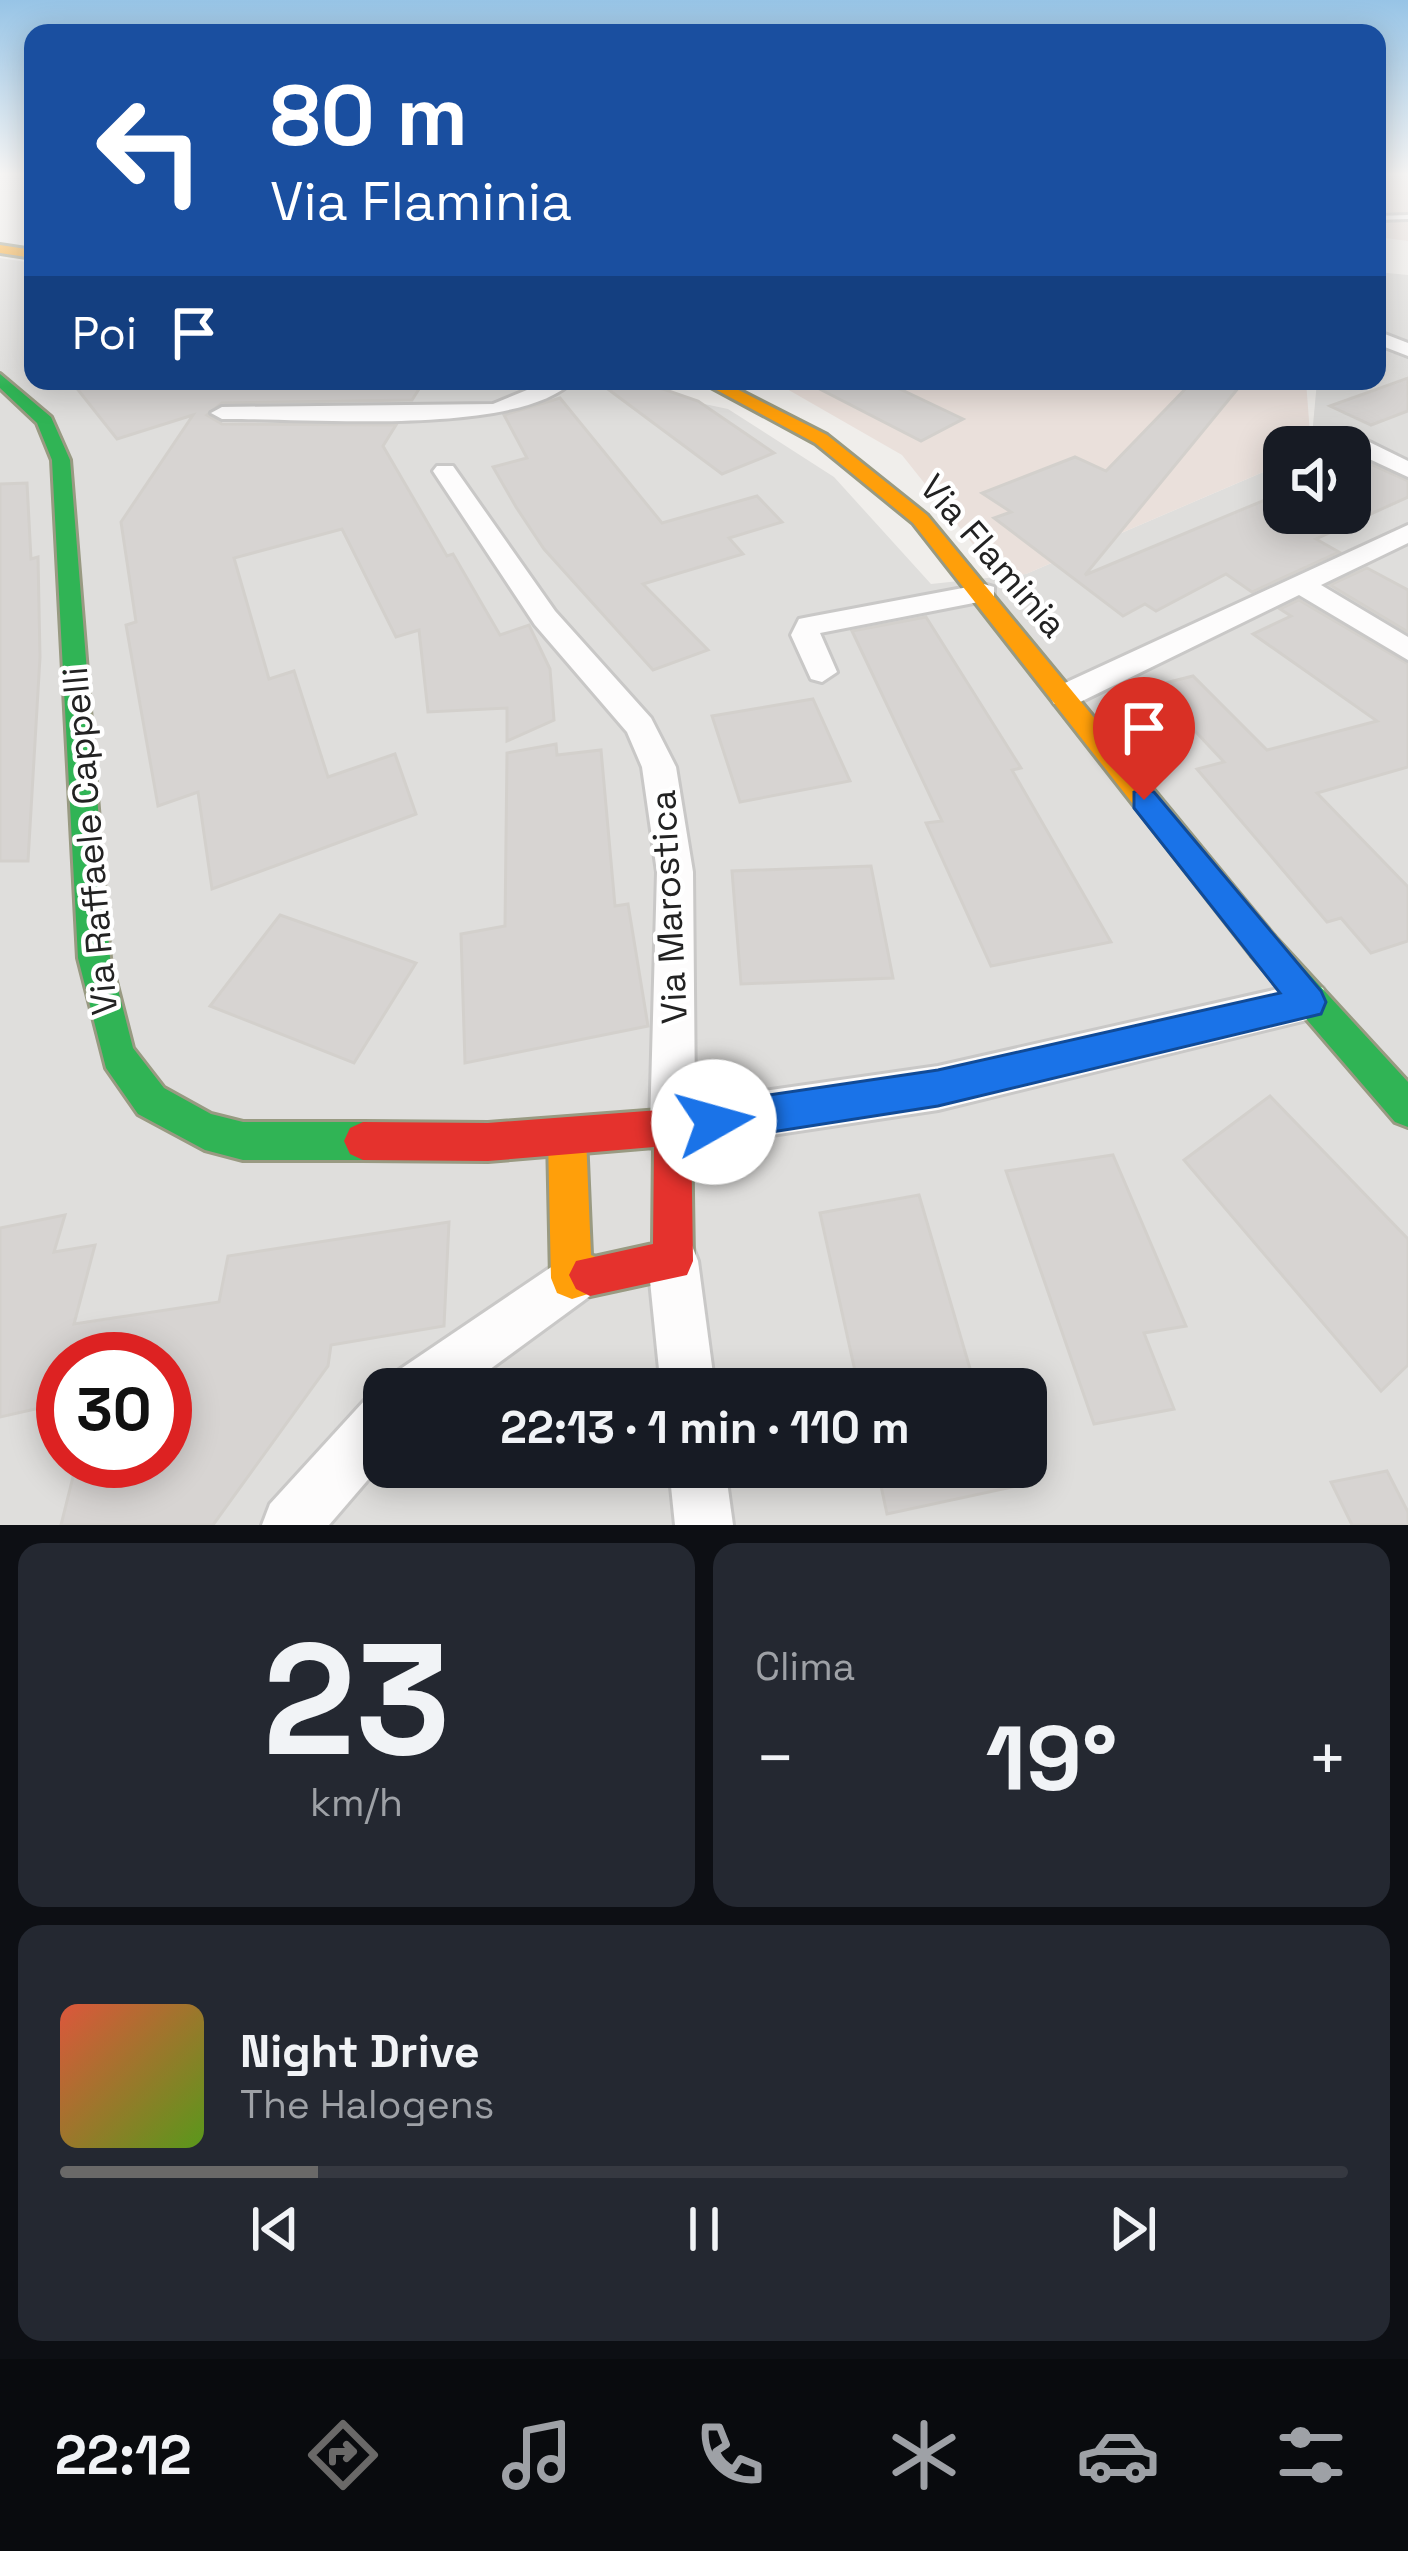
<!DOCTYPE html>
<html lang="it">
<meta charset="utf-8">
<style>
:root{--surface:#171b24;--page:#242831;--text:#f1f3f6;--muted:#9ea1a6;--line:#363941;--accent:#6a6968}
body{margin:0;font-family:"Space Grotesk",sans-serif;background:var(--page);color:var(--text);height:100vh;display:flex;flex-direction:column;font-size:45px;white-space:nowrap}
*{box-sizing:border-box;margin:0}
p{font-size:39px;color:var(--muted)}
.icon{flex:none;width:66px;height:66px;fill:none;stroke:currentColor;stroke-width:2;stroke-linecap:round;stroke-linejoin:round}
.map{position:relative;height:1525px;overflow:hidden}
.panel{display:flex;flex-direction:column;gap:18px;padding:18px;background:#0d0f14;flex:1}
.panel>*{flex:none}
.banner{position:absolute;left:24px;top:24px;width:1362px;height:366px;border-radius:24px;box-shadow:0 6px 30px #0003;background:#1a4fa0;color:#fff;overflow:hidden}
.controls{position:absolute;left:1263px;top:426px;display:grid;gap:24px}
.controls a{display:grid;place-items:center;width:108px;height:108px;border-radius:24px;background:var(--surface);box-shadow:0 6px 30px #0003;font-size:60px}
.speed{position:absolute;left:36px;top:1332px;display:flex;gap:24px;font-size:60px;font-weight:700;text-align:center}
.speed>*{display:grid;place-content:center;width:156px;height:156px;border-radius:50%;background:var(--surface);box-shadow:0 6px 30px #0003;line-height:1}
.speed .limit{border:18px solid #d22;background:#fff;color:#111}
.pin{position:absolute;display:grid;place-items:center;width:102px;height:102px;color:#fff;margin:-123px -51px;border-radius:50% 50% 50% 0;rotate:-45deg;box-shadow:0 0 12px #0007}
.pin .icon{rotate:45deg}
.me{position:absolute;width:132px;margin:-66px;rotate:83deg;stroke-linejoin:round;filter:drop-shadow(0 0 9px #0008)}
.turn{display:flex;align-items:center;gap:42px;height:252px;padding:0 48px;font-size:54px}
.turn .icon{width:156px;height:156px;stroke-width:2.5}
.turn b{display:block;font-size:84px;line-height:102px}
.then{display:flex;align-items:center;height:114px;padding:0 48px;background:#0003;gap:24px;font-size:45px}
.big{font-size:90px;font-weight:600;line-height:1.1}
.panel .widget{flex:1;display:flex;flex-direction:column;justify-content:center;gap:18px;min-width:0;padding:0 42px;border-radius:24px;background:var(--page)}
.panel .dial{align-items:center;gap:0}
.dial b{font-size:156px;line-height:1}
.song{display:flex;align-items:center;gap:36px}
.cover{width:144px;height:144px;border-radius:18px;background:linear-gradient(135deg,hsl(10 70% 55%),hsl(90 70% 35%))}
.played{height:12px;border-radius:6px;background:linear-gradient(90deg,var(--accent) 20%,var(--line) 20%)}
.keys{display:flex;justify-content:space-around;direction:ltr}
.heat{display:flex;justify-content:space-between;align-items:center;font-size:66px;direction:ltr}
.panel .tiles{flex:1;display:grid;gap:18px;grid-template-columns:1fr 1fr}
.widget:last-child{grid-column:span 2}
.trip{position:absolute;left:363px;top:1368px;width:684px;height:120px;border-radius:24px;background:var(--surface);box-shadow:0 6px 30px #0003;font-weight:600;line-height:120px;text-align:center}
.tabs{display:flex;height:192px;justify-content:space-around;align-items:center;background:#090b0e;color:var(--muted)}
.tabs .icon{width:84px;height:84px}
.tabs .current{color:var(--accent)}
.tabs b{font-size:54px;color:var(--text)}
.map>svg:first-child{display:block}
.residential{fill:#dfdedc;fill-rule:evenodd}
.military{fill:#eae0db}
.building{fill:#d7d4d2;stroke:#d3d0cc;stroke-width:3}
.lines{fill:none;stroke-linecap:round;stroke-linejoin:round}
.lane-casing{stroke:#c9c8c7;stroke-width:6}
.street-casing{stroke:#c9c8c7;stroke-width:6}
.fast-casing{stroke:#999a82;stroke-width:6}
.slow-casing{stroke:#999a82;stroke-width:6}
.jam-casing{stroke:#999a82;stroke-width:6}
.lane{fill:#fdfcfc;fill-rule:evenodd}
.street{fill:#fdfcfc;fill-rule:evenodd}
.fast{fill:#30b455;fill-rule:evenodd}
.slow{fill:#ff9f0a;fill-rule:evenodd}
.jam{fill:#e5322d;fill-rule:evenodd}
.route{fill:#1a73e8;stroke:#114b97;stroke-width:3}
.labels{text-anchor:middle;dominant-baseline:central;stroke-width:9;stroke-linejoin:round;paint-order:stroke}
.street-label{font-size:36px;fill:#222;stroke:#fff}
</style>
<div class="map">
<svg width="1408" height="1525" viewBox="0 0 1408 1525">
<rect width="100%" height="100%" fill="#f0eeeb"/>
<path class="residential" d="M0 258 33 263V381H596L728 409 834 477 931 584 1026 574 1284 463V513H1350V447H1311L1317 381H1377V272L1408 275V1525H0ZM63 1359H165V1461H63ZM384 1389H1026V1467H384Z"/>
<g class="military">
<path d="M1377 174H1408V241L1377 237Z"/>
<path d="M773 381H1306L1311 447H1284V463L1026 574 999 577 902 455Z"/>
</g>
<g class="building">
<path d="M1408 378V411L1371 425 1330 406Z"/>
<path d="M71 381H424L412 400 222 403 207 415 222 424 396 425 383 446 447 556 453 554 500 635 529 625 550 669 554 720 507 741V708L428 712 419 630 396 637 342 529 234 558 269 679 294 671 328 777 395 754 416 814 212 889 198 792 158 806 126 625 136 622 121 522 193 415 117 439Z"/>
<path d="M597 381H640L698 401 774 453 722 474Z"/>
<path d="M804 381H883L963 419 921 441Z"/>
<path d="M1193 381H1244L1085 575 1284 492V513H1350V470L1368 463 1408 481V497L1316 539 1339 552 1252 592 1226 574 1156 611 1145 604 1123 616 994 518 1011 512 982 493 1075 457 1106 471Z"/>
<path d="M560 398 662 523 757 496 782 522 729 538 743 554 643 584 708 650 653 670 544 549 516 507 493 467 527 458 504 415Z"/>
<path d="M27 483 31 559 38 557 40 657 28 861H0V484Z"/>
<path d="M1367 568 1408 590V632L1330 585Z"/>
<path d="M1299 600 1408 664V767L1317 793 1408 887V941L1371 953 1341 918 1327 922 1197 769 1224 762 1153 686 1193 676 1267 750 1377 721 1253 634 1291 616 1280 609Z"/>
<path d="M926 617 1021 768 1012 770 1111 942 991 966 926 823 942 821 852 631Z"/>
<path d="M813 699 850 781 740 802 712 716Z"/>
<path d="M556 744 557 755 601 750 615 906 628 904 648 1026 465 1063 461 934 505 926 507 753Z"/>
<path d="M871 866 893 978 741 984 732 871Z"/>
<path d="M280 915 416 963 354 1063 210 1006Z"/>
<path d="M1270 1096 1408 1239V1365L1381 1391 1184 1160Z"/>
<path d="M1113 1155 1186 1326 1144 1333 1174 1409 1094 1424 1006 1171Z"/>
<path d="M919 1195 976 1389H859L820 1213Z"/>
<path d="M65 1215 54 1252 95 1245 74 1324 219 1302 228 1256 449 1222 444 1326 331 1345 328 1366 213 1525H61L77 1461H165V1359H63L53 1405 0 1417V1228Z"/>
<path d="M877 1467H1034L1035 1482 887 1514Z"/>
<path d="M1387 1471 1408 1512V1525H1352L1331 1482Z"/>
</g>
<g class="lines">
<defs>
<path id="lane" d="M1408 215V219L1377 220V216Z"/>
<g id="street">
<path d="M1377 331 1408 343V356L1377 344Z"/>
<path d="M549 381H573C518 437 303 418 222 419L211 413 222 407 493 404Z"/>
<path d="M1337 434H1353L1408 461V477L1337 444Z"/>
<path d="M437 466H453L555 611 651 718 676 767 693 872 695 1101 938 1066 1309 982 1323 988 1329 1002 1323 1016 938 1110 673 1150 657 1143 650 1127 657 872 642 767 627 732 535 625 433 471Z"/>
<path d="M1408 525V543L1321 585 1408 637V660L1299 595 1076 704H1054L1050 696 1054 688Z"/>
<path d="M984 584 994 587V599L820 633 837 672 822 682 811 679 791 635 799 619 809 617Z"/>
<path d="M673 1236 691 1243 698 1261 715 1389H661L648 1261 655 1243Z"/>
<path d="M572 1253 590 1260 597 1278 590 1296 463 1389H391L399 1370Z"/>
<path d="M384 1392V1461L329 1525H262L270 1504 365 1400Z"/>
<path d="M669 1467H725L733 1525H675Z"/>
</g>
<g id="fast">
<path d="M0 374 51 417 70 460 110 958 133 1048 164 1088 211 1114 243 1122H363L376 1128 382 1141 376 1154 363 1160H243L205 1150 138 1114 106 1068 78 958 52 460 37 423 0 388Z"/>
<path d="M1263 931 1274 936 1408 1082V1127L1395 1122 1252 956 1247 946 1252 936Z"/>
</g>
<g id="slow">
<path d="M0 245 33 250V258L0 253Z"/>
<path d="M700 381H721L827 435 927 515 1274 936 1279 946 1274 956 1263 961 1252 956 913 523 815 443Z"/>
<path d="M567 1118 580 1124 586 1137 591 1255 604 1261 611 1275 604 1289 572 1299 557 1293 551 1278 548 1137 554 1124Z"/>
</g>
<path id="jam" d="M673 1109 686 1114 691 1127 693 1261 687 1275 590 1296 576 1289 569 1275 576 1261 653 1244 654 1147 488 1161 363 1160 350 1154 344 1141 350 1128 363 1122 488 1123Z"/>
</defs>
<use href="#lane" class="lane-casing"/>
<use href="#street" class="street-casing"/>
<use href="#fast" class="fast-casing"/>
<use href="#slow" class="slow-casing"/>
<use href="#jam" class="jam-casing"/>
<use href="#lane" class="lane"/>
<use href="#street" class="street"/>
<use href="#fast" class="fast"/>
<use href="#slow" class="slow"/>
<use href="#jam" class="jam"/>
</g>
<linearGradient id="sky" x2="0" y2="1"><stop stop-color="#97c4e6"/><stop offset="0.45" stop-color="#f8f7f6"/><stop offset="1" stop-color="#f8f7f6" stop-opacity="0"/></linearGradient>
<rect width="1408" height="387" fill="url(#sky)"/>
<path class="route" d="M1144 789 1154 792 1321 991 1326 1002 1321 1014 938 1106 714 1141 701 1135 695 1122 701 1109 714 1103 938 1070 1280 993 1134 808V792Z"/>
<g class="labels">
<g class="street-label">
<text transform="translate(993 556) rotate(49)">Via Flaminia</text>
<text transform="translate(90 841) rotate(-95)">Via Raffaele Cappelli</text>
<text transform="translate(669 907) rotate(-93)">Via Marostica</text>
</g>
</g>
</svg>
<div class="controls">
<a><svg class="icon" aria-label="sound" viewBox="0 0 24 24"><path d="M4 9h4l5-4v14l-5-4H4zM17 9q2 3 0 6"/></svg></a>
</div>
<div class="speed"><div class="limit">30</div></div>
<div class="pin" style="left:1144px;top:800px;background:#d93025"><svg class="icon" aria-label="arrive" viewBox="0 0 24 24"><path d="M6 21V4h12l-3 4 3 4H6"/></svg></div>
<svg class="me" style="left:714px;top:1122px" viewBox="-20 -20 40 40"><circle r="19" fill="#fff"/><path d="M0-13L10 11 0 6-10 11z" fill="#1a73e8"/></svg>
<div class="trip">22:13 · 1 min · 110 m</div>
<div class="banner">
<div class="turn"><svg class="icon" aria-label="left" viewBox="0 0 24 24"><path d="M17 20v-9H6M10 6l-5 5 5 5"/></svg><div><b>80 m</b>Via Flaminia</div></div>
<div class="then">Poi<svg class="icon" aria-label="arrive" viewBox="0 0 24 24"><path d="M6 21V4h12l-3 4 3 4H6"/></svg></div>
</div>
</div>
<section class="panel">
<div class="tiles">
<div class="widget dial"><b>23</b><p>km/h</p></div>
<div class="widget"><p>Clima</p>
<div class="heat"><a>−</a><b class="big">19°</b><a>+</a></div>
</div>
<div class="widget">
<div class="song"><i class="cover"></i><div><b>Night Drive</b><p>The Halogens</p></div></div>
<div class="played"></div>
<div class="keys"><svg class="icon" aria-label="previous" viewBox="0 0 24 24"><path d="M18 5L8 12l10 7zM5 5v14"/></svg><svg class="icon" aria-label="pause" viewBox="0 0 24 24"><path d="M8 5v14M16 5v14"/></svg><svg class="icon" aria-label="next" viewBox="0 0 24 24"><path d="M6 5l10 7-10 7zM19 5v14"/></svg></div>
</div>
</div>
</section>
<nav class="tabs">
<b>22:12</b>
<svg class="icon current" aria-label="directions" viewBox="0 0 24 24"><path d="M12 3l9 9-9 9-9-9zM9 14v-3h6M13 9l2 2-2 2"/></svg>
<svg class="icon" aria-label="music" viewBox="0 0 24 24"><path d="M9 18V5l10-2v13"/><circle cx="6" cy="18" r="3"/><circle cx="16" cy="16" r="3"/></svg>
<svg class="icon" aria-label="phone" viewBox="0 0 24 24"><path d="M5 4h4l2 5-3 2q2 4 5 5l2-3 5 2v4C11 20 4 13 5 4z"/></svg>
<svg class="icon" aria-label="climate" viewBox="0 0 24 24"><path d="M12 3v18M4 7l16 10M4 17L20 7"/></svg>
<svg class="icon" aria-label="car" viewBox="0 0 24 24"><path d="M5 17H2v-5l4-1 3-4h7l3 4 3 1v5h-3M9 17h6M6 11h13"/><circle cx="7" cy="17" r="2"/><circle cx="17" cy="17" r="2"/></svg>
<svg class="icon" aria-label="filters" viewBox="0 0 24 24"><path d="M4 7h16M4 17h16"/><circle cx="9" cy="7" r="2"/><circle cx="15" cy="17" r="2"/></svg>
</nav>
